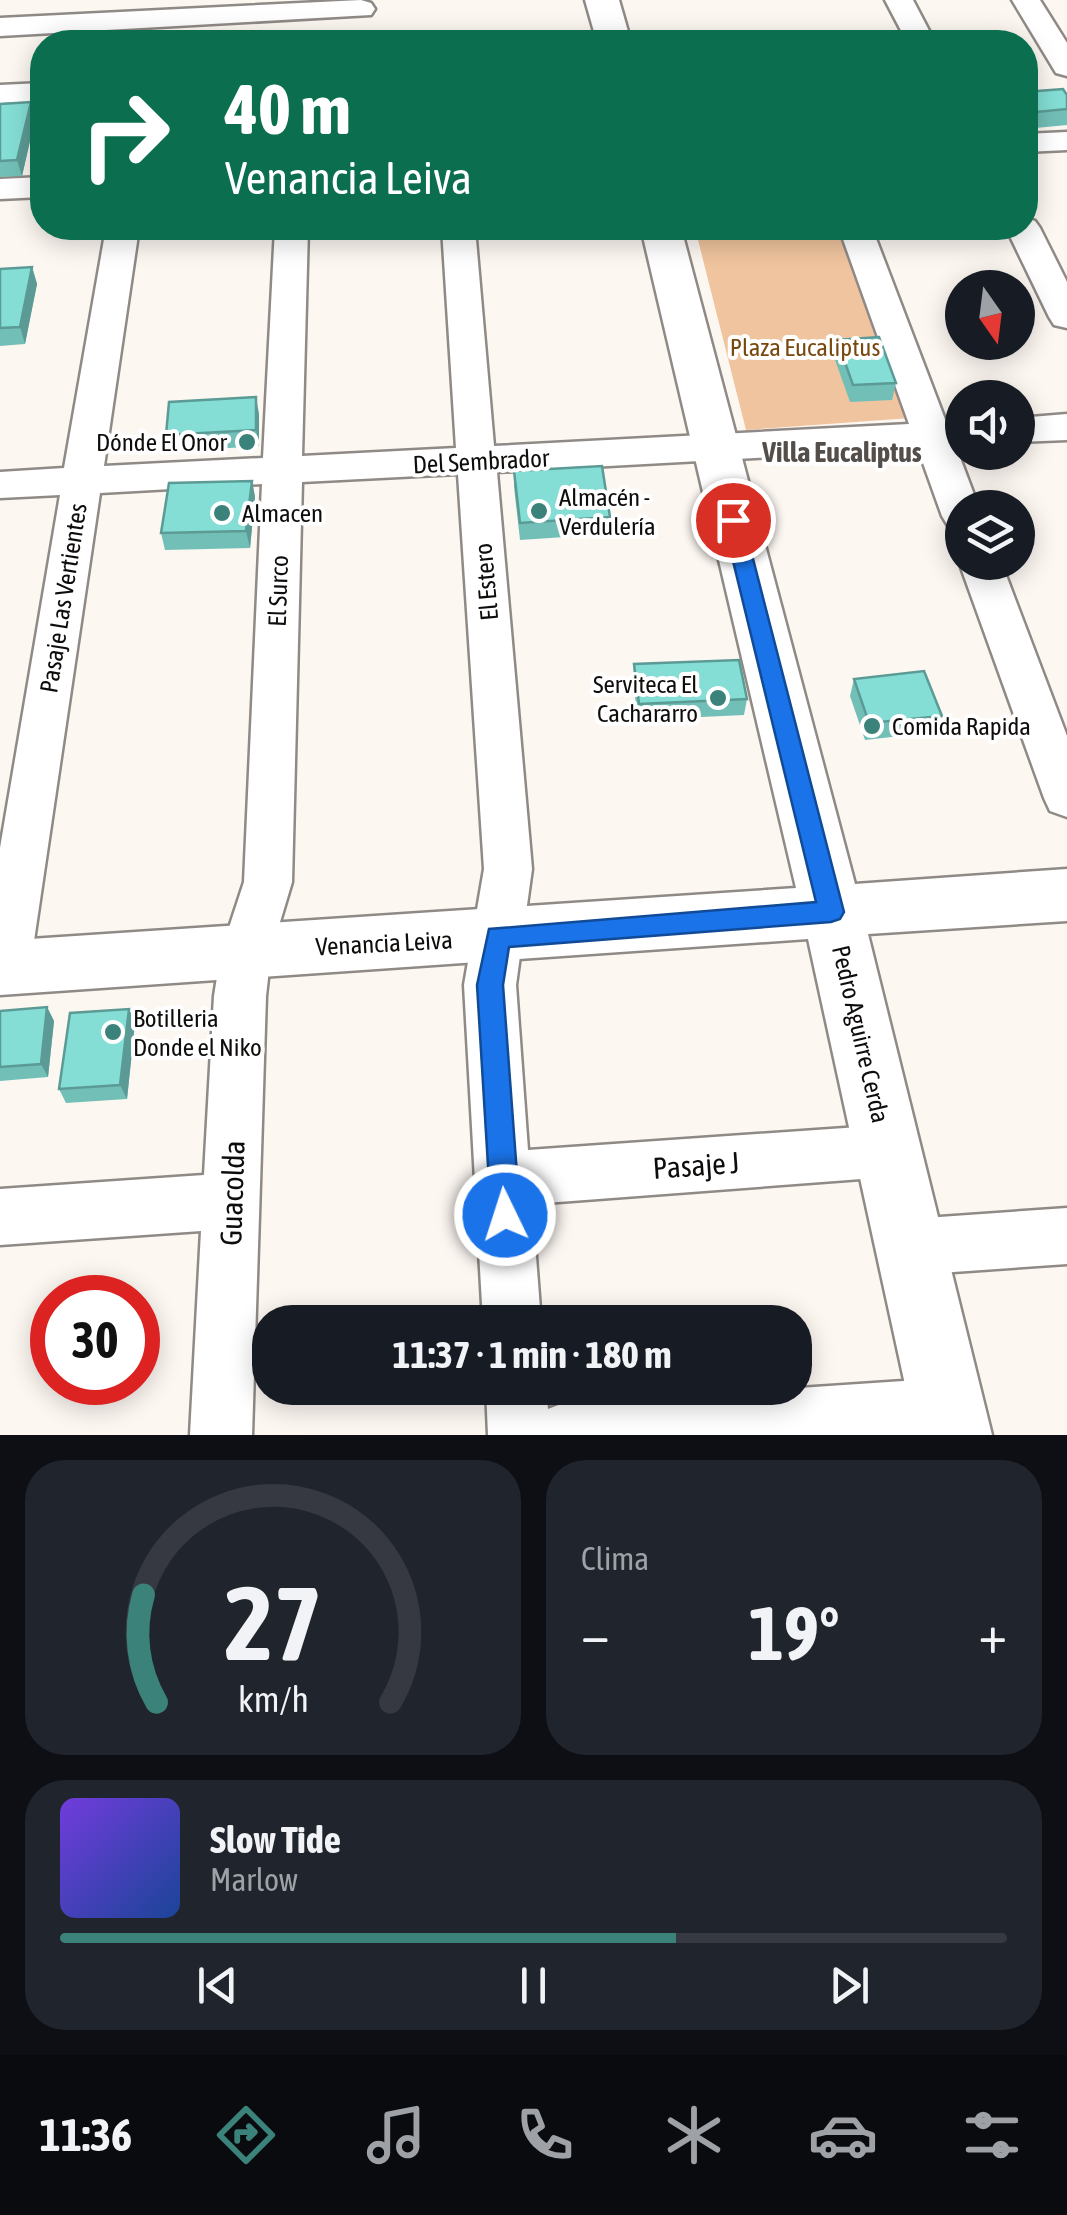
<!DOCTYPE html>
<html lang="es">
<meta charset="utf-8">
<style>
:root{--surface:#171b24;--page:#20242c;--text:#f1f3f6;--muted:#9ea1a6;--line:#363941;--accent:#3b827b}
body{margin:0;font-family:"Asap Condensed",sans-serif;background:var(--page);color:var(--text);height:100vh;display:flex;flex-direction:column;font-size:38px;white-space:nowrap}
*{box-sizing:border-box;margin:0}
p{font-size:32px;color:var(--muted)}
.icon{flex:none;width:55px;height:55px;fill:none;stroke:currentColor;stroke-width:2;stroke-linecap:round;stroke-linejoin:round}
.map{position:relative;height:1435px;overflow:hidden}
.side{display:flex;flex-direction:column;gap:25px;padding:25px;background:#0d0f14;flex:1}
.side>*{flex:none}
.hud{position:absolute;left:30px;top:30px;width:1008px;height:210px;border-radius:40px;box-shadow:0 5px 25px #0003;background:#0b6e4f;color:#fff;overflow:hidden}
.needle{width:65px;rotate:166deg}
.fabs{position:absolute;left:945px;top:270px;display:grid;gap:20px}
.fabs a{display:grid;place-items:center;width:90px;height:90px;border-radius:50%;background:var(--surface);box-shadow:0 5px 25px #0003;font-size:50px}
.speed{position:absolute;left:30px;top:1275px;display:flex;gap:20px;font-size:50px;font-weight:700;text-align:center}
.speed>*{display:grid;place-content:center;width:130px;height:130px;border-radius:50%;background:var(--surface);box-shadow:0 5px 25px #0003;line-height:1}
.speed .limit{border:15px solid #d22;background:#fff;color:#111}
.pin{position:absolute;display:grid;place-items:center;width:85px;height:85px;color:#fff;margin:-42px;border:5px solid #fff;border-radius:50%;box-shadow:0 2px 10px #0007}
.me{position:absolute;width:110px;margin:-55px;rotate:356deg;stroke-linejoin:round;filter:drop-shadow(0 0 8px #0008)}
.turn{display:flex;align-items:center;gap:35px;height:210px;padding:0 30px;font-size:45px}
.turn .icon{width:130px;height:130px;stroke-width:2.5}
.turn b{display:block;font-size:70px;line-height:85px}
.big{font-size:75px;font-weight:700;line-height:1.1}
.side .card{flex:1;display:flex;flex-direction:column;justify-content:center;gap:15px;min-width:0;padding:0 35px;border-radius:40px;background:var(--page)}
.side .dial{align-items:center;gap:0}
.dial svg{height:260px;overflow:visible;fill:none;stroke:var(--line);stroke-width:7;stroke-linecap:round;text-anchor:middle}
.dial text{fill:var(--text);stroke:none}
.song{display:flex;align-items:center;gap:30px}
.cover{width:120px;height:120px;border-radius:15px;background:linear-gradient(135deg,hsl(260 70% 55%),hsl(220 70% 35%))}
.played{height:10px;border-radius:5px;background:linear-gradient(90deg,var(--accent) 65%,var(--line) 65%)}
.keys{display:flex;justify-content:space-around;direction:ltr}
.heat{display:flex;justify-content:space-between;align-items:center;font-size:55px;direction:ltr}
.side .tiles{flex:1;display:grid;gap:25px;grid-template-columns:1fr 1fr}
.card:last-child{grid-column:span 2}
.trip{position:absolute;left:252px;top:1305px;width:560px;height:100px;border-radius:40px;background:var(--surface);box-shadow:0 5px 25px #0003;font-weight:700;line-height:100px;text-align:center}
.tabs{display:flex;height:160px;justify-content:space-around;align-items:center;background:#090b0e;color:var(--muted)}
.tabs .icon{width:70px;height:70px}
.tabs .current{color:var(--accent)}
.tabs b{font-size:45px;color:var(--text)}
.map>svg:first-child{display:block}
.green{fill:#efc49e}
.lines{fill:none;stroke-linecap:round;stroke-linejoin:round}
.minor-casing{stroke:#908a86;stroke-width:5}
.tertiary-casing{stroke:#908a86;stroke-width:5}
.minor{fill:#fff;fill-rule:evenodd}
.tertiary{fill:#fff;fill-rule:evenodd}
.wall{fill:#72bfb7}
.shaded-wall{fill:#5c9b95}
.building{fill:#84ded5;stroke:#5c9b95;stroke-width:2.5}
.route{fill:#1a73e8;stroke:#114b97;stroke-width:2.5}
.poi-dot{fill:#3b827b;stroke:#fff;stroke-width:4}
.labels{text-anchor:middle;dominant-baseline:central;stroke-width:8;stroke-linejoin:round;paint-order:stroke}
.park-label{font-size:25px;fill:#79480f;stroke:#fff}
.poi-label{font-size:25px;fill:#0f0d0b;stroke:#fff;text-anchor:start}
.street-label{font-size:25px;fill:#0f0d0b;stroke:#fff}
.neighbourhood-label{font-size:28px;font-weight:bold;fill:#534e4a;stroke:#fff}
.near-street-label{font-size:30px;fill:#0f0d0b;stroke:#fff}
</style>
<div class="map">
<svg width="1067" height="1435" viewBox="0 0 1067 1435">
<rect width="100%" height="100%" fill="#fdf7f2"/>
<path class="green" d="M695 228H845L911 418 746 430Z"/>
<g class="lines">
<defs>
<g id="minor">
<path d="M361 0 371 3 375 9 371 15 0 36V18Z"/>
<path d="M885 0H913L935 42H907Z"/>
<path d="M1012 0H1040L1067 43V76L1056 73Z"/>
<path d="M42 83V101L0 103V85Z"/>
<path d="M1067 132V150L1025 152V134Z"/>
<path d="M42 177V197L0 199V179Z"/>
<path d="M1025 218 1035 221 1040 228 1067 282V328L1054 325 1049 317 1006 228H1025Z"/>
<path d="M106 228H139L104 466 263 458 275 228H308L302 456 456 448 442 228H475L494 446 909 424 839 228H872L946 422 962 421V447H956L979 508H962V530L948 526 942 516 918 449 497 472 532 869 516 985 528 1150 888 1125 908 1132 916 1151 908 1170 888 1177 532 1204 541 1322H483L464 985 484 869 458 474 302 482 292 882 271 952 266 996 252 1435H190L201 1231 0 1245V1189L204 1175 214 996 221 952 244 882 262 484 100 493 30 968 23 984 0 989V848L60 495 0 498V472L64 468Z"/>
<path d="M1067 414V440L1018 442V418Z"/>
<path d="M962 557V562H1001L1067 736V817L1050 811 1044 798 959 562Z"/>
<path d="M1067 1208V1264L911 1275 891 1267 882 1247 891 1227 911 1219Z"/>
<path d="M948 1378 970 1387 979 1409 970 1431 959 1435H488L486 1388H546L548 1409 561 1404Z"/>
</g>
<g id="tertiary">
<path d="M585 0H619L631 42H597Z"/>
<path d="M641 228H681L855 884 1067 869V921L868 934 992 1435H916L808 939 0 995V941L796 888Z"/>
</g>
</defs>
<use href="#minor" class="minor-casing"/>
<use href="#tertiary" class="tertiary-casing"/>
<use href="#minor" class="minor"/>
<use href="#tertiary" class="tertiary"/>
</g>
<g class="wall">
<path d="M1025 92 1067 95V125L1025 129Z"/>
<path d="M0 104 35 119 22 176 0 177Z"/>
<path d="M32 267 37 284 25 344 0 346V269Z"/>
<path d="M837 340 896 383 892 400 850 402 834 357Z"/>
<path d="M259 414V446L170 452 166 435Z"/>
<path d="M514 471 610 517V534L520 540 514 487Z"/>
<path d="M252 481 255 497 250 548 165 550 161 533Z"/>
<path d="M634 664 747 699 744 715 638 720 633 681Z"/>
<path d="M854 679 942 716 936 732 865 740 850 696Z"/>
<path d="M47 1007 54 1021 48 1077 0 1081V1011Z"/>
<path d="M129 1009 135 1023 127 1099 66 1103 59 1089Z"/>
</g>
<g class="shaded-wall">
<path d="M31 102 35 119 22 176 17 160Z"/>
<path d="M32 267 37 284 25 344 20 327Z"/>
<path d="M256 397 259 414V446L256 430Z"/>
<path d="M252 481 255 497 250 548 246 531Z"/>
<path d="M47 1007 54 1021 48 1077 41 1064Z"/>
<path d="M129 1009 135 1023 127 1099 120 1085Z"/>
</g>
<g class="building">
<path d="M1063 89 1067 95V109L1026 113 1025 111V92Z"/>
<path d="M31 102 17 160 0 161V104Z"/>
<path d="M32 267 20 327 0 328V269Z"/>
<path d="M879 337 896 383 853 385 837 340Z"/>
<path d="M256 397V430L166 435 169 402Z"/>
<path d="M602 466 610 517 520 523 514 471Z"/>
<path d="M252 481 246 531 161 533 169 483Z"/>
<path d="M739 660 747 699 639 704 634 664Z"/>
<path d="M924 671 942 716 869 723 854 679Z"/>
<path d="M47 1007 41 1064 0 1067V1011Z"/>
<path d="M129 1009 120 1085 59 1089 70 1013Z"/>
</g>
<path class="route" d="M733 512 743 520 844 912 840 919 831 922 509 947 503 985 520 1215 515 1225 505 1229 495 1225 491 1215 477 985 489 929 816 902 723 520Z"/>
<g class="poi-dot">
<circle cx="247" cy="442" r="10"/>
<circle cx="539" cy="511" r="10"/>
<circle cx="222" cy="513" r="10"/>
<circle cx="718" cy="698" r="10"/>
<circle cx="872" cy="726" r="10"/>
<circle cx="113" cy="1032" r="10"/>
</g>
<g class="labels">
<g class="park-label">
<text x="805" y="347">Plaza Eucaliptus</text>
</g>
<g class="poi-label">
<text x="227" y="442" text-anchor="end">Dónde El Onor</text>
<text x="559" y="497">Almacén -<tspan x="559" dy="29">Verdulería</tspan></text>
<text x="242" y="513">Almacen</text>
<text x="698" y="684" text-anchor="end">Serviteca El<tspan x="698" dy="29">Cachararro</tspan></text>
<text x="892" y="726">Comida Rapida</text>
<text x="133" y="1018">Botilleria<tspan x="133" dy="29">Donde el Niko</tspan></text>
</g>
<g class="street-label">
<text transform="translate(481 461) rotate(-3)">Del Sembrador</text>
<text transform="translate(486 582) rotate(-95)">El Estero</text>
<text transform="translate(278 591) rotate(-88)">El Surco</text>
<text transform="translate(63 598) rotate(-81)">Pasaje Las Vertientes</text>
<text transform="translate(384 943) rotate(-3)">Venancia Leiva</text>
<text transform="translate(861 1034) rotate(77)">Pedro Aguirre Cerda</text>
</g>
<g class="neighbourhood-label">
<text x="842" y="452">Villa Eucaliptus</text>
</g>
<g class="near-street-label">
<text transform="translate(696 1165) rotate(-4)">Pasaje J</text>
<text transform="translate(232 1193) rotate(-88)">Guacolda</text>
</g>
</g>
</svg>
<div class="fabs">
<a><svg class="needle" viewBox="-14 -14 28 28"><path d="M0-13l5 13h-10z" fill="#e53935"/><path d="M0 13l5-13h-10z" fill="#9ea1a6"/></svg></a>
<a><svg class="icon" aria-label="sound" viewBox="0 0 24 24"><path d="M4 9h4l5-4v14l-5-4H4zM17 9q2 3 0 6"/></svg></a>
<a><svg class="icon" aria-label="layers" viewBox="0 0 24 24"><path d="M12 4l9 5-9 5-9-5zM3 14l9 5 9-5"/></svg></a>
</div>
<div class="speed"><div class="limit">30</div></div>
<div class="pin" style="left:733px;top:520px;background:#d93025"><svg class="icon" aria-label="arrive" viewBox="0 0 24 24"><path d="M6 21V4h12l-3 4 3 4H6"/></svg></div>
<svg class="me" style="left:505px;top:1215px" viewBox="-20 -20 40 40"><circle r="17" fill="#1a73e8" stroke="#fff" stroke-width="3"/><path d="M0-11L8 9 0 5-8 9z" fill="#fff"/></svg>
<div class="trip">11:37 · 1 min · 180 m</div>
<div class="hud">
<div class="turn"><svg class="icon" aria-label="right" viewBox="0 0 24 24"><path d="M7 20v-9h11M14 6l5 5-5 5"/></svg><div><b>40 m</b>Venancia Leiva</div></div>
</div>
</div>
<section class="side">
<div class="tiles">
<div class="card dial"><svg viewBox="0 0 100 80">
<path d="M14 69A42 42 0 1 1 86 69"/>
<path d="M14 69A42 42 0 0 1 10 36" stroke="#3b827b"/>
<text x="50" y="56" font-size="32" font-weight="700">27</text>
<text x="50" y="72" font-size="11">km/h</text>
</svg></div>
<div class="card"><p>Clima</p>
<div class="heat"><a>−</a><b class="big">19°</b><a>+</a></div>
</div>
<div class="card">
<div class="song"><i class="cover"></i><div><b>Slow Tide</b><p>Marlow</p></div></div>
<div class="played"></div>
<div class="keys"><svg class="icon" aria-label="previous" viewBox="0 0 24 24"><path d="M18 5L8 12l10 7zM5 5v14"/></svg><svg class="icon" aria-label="pause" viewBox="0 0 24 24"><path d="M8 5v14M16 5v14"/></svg><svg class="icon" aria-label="next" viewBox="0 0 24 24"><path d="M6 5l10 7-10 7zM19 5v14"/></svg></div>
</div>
</div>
</section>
<nav class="tabs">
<b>11:36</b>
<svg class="icon current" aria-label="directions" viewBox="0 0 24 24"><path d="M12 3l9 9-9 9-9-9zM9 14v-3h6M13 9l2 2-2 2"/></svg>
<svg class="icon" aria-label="music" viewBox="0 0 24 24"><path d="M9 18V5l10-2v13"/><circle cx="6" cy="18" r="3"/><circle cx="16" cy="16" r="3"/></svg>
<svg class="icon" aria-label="phone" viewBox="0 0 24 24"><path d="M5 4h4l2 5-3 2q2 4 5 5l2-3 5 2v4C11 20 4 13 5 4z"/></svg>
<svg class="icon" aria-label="climate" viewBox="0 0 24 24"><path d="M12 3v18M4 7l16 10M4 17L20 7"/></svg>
<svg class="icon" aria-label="car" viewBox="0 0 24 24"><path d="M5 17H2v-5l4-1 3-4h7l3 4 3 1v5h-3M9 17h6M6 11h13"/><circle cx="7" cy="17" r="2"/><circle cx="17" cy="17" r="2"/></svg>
<svg class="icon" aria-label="filters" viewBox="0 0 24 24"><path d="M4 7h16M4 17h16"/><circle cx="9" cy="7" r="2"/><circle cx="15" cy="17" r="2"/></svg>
</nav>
